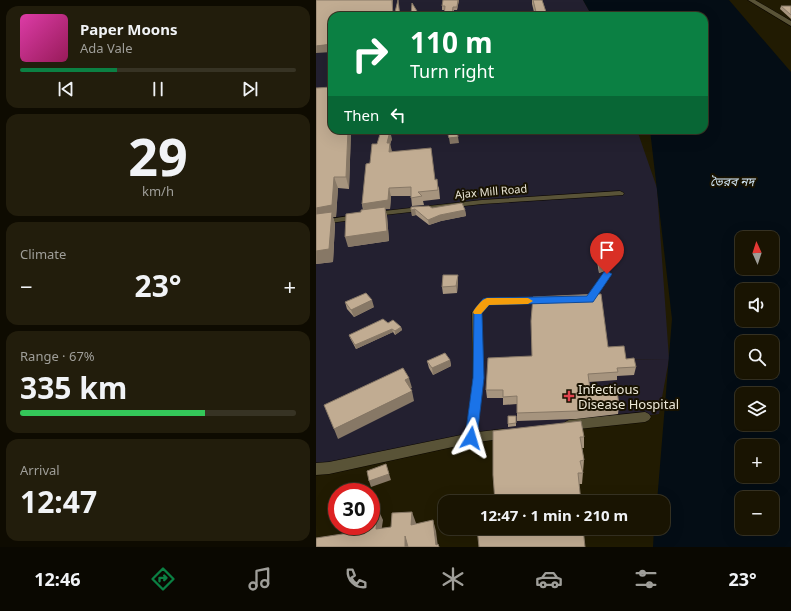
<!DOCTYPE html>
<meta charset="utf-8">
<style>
:root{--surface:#191402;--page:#221d0c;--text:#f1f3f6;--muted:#9f9e99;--line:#373324;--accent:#0b8043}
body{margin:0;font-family:"Noto Sans","Noto Sans Bengali",sans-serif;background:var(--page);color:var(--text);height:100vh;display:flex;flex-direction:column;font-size:15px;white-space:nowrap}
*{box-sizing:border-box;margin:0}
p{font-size:13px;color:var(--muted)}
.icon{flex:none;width:22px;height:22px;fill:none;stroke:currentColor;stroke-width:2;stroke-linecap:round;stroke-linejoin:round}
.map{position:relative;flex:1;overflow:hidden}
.side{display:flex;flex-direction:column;gap:6px;padding:6px;background:#0e0b01;width:316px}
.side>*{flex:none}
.top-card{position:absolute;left:12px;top:12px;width:380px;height:122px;border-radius:12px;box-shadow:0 4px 16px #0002,0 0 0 1px var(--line);background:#0b8043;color:#fff;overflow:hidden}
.needle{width:26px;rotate:357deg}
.controls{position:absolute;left:419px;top:231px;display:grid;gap:8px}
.controls a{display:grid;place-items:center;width:44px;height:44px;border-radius:8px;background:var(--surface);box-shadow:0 4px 16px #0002,0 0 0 1px var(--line);font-size:20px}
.speed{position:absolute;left:12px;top:483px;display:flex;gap:8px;font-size:20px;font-weight:700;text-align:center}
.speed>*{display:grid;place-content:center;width:52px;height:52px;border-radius:50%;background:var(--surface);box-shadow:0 4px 16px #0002,0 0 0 1px var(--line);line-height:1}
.speed .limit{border:6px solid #d22;background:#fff;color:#111}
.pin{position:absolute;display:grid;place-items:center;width:34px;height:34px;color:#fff;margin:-41px -17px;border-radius:50% 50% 50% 0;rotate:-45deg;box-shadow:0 0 4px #0007}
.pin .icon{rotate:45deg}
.me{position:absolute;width:44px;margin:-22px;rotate:7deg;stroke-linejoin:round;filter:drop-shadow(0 0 3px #0008)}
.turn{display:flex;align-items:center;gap:14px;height:84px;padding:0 16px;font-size:18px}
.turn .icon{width:52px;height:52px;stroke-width:2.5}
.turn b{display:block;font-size:28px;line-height:34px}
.then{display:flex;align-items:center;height:38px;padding:0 16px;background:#0003;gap:8px;font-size:15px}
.big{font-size:30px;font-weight:700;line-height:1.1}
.side .tile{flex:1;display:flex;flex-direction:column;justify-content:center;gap:6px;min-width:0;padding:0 14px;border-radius:12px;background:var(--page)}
.side .dial{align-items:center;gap:0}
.dial b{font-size:52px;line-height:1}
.song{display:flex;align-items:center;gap:12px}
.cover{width:48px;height:48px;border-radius:6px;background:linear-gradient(135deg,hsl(320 70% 55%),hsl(330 70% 35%))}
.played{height:4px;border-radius:2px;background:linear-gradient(90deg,var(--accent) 35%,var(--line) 35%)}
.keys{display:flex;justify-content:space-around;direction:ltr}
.heat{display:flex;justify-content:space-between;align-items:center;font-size:22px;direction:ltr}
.charge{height:6px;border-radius:3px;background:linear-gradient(90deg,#34c759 67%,var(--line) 0)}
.trip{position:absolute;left:122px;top:495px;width:232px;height:40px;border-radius:12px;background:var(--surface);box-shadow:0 4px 16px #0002,0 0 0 1px var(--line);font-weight:700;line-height:40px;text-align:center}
.tabs{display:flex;height:64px;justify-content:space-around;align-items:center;background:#0a0801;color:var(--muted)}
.tabs .icon{width:28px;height:28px}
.tabs .selected{color:var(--accent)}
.tabs b{font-size:18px;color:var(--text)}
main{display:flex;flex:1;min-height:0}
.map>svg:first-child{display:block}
.industrial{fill:#232030}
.medical{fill:#241f2f}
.water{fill:#040d15;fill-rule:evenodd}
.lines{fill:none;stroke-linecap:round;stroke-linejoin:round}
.minor-casing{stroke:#0b0600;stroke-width:1}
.tertiary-casing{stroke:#0b0600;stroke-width:1}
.minor{fill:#595337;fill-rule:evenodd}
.tertiary{fill:#595337;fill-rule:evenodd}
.wall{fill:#a6947e}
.shaded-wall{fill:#877866}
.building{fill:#c1ac92;stroke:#877866}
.route{fill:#1a73e8;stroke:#114b97}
.slow{fill:#f59e0b}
.health-dot{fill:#e0444e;stroke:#181200;stroke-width:1.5}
.labels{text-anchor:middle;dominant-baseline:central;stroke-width:4;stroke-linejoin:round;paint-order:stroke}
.street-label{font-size:11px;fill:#ebe7d7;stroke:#181200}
.water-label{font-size:12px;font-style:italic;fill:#d0e5f4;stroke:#181200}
.near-poi-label{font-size:13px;fill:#ebe7d7;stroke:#181200;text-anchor:start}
</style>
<main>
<section class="side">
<div class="tile">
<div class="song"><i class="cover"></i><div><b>Paper Moons</b><p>Ada Vale</p></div></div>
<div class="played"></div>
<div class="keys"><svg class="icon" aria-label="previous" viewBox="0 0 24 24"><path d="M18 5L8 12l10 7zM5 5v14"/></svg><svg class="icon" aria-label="pause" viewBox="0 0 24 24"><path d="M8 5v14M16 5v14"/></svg><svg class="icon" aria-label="next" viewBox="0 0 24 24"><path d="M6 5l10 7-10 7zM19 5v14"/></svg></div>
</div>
<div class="tile dial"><b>29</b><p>km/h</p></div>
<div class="tile"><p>Climate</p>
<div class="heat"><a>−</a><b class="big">23°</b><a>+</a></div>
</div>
<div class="tile"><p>Range · 67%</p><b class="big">335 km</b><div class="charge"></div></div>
<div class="tile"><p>Arrival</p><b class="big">12:47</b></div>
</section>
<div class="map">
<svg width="475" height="547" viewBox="0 0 475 547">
<rect width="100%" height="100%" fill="#211b02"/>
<path class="industrial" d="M0 0H267L276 16H16V130H321L341 188 353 359 162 361 155 438 0 469Z"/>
<path class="medical" d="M353 359 343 414 156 436 162 361Z"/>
<path class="water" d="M267 0H413L475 72V547H337L338 528H347V502H341L356 319 334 130H388V16H276ZM426 238H456V268H426ZM426 290H456V320H426ZM426 342H456V372H426ZM426 394H456V424H426ZM426 446H456V476H426ZM426 498H456V528H426Z"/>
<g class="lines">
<defs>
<g id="minor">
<path d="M304 191 308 193 307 195 166 204 59 216 55 214 59 212 166 200Z"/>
<path d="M40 215 44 217 43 219 0 225V221Z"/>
<path d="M291 271 296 274 277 302H266L264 300 266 298 271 297 288 272Z"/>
<path d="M229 298 232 299 234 301 232 303 173 305 166 313 167 378 162 432 187 429 191 430 193 434 191 438 155 443 13 474 0 475V463L13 462 150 434 157 378 156 312 168 300 171 299Z"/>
<path d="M329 412 333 414 335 417 333 420 329 422 253 430 249 428 247 425 249 422 253 420Z"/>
</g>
<path id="tertiary" d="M432 0H439L475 21V26Z"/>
</defs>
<use href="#minor" class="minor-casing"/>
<use href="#tertiary" class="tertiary-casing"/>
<use href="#minor" class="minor"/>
<use href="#tertiary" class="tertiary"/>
</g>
<g class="wall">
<path d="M143 0 141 10H138L137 16H128L129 10H126V6Z"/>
<path d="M216 0H226L230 12V16H219L216 4Z"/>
<path d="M465 6H475V19L464 9Z"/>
<path d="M0 88 35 130 33 189 22 188 20 217H17L19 224 17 262 0 264Z"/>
<path d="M76 139 74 144 75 151 119 180 123 188 124 199 107 201 108 205 96 206 95 196H75L74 209H69L71 216 73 241 32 247 47 210 46 204 54 163 61 144Z"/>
<path d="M95 207 149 210 150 216 125 221 113 225 100 215 96 216Z"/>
<path d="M281 255 291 270 283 273 281 262Z"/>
<path d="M142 275V281L141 293 127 294 126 287Z"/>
<path d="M29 302 58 307 38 317 31 309Z"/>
<path d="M72 323 85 327 86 330 79 335 77 332 40 349 34 338 33 335Z"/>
<path d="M292 347 310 359 320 367 318 375 301 376V380L273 382 274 389 275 391 303 406 302 414 260 419 201 421V404L187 405V398H171L170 390 216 356Z"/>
<path d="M134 360 135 366 117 375 113 368 111 361Z"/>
<path d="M200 416V426L192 427V424Z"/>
<path d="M177 431 268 437V448H266L268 460 266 484H263Z"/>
</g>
<g class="shaded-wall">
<path d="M76 0H77V16Z"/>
<path d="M142 0H143L141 10V7Z"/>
<path d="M16 44V52L0 53V46Z"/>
<path d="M32 130H35L33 189 30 177Z"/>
<path d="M74 131 76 139 74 144 76 151 75 160 71 143Z"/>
<path d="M142 137 143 143 134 144 133 138Z"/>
<path d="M18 177 22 188 20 217H17L19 224 17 262 0 264V208Z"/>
<path d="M73 188 75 196 74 209H69L71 216 73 241 32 247 29 237 48 212 46 204Z"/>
<path d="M99 209 100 215 96 216 95 210Z"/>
<path d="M149 210 150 216 125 221 113 225 112 220 124 215Z"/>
<path d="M292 263 291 270 283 273V266Z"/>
<path d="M142 275V281L141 293 140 286Z"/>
<path d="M56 300 58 307 38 317 35 310Z"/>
<path d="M85 327 86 330 79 335V331Z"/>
<path d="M76 329 77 332 40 349 39 345Z"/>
<path d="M134 360 135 366 117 375 116 368Z"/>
<path d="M93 378 96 388 91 390 89 380Z"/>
<path d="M96 391 98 401 22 439 18 429Z"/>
<path d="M70 464 75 480 55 487 53 481Z"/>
<path d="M62 509 67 520 64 540 60 529Z"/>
<path d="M96 512 100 523 99 537 95 525Z"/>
<path d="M117 520 120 531 122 547H120Z"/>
<path d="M89 536 93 547H89Z"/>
</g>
<g class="building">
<path d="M0 0H76L77 16H16V44L0 46Z"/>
<path d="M82 0 84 16H78Z"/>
<path d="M127 0H142L141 7H137L136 16H128L129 6H126Z"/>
<path d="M217 0H226L230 12H220Z"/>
<path d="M96 3 104 16H95Z"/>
<path d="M465 6H475V15Z"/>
<path d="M16 87V130H32L30 177H18L16 205 0 208V88Z"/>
<path d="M141 130 142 137 133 138 131 131Z"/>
<path d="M65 131H74L71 143H74L73 152 115 148 119 180 121 179 122 190 102 192 106 196 95 198V187L73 188 72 200 46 204 50 164 54 163 56 144H61Z"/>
<path d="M146 203 149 210 124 215 112 220 99 209 95 210V207L113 206 116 208Z"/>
<path d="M69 207 71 231 29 237 30 214 45 212V210Z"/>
<path d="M16 212 13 249 0 251V214Z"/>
<path d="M281 255H290L292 263 283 266Z"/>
<path d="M127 275H142L140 286 126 287Z"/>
<path d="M50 293 56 300 35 310 29 302Z"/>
<path d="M285 294 292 347 308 346 310 359 318 358 320 367 301 368 302 372 272 374 274 389 275 391 301 390 303 406 261 411 201 413V396L187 397V390H170L172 358 216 356 215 321 217 297Z"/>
<path d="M67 319 72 323 77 320 85 327 79 331 76 329 39 345 33 335Z"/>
<path d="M129 353 134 360 116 368 111 361Z"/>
<path d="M87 368 93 378 89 380 96 391 18 429 8 405Z"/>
<path d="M192 416H200V423L192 424Z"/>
<path d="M265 421 268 437H264L268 460 264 461 267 473H262L265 502H179L177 475V431Z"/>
<path d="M70 464 73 474 53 481 51 471Z"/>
<path d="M62 509 60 529 75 527 76 513 96 512 95 525 117 520 120 545 122 544 123 547H92L89 536V547H0V538L33 533 34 526H55V510Z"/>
<path d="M161 528H267L269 547H163Z"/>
</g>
<path class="route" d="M291 271 296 274 277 302 173 305 166 313 168 378 161 438 160 442 155 444 151 442 149 438 157 378 158 310 167 299 171 298 271 296 288 272Z"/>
<path class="slow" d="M171 298H212L217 301 212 304 173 305 165 314H158L157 312C160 307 165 300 171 298Z"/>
<path class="health-dot" d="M251 390h4v4h4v4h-4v4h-4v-4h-4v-4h4z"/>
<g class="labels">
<g class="street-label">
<text transform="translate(175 191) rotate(-5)">Ajax Mill Road</text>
</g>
<g class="water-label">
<text x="416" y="181">ভৈরব নদ</text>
</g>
<g class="near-poi-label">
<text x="262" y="389">Infectious<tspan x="262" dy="15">Disease Hospital</tspan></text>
</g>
</g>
</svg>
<div class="controls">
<a><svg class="needle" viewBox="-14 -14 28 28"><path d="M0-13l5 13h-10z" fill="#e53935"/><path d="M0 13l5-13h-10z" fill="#9f9e99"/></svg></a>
<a><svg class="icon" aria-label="sound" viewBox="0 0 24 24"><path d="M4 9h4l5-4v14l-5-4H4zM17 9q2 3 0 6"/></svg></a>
<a><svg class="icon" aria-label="search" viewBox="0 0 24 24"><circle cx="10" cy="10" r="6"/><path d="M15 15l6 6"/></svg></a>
<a><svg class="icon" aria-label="layers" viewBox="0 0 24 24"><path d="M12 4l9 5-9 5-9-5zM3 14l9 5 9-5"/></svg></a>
<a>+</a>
<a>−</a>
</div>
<div class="speed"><div class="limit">30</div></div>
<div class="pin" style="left:291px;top:274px;background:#d93025"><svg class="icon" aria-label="arrive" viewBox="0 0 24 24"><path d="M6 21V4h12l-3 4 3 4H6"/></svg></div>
<svg class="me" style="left:155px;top:438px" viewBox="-20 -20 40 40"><path d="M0-17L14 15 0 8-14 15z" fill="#1a73e8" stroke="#fff" stroke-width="4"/></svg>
<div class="trip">12:47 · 1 min · 210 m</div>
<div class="top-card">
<div class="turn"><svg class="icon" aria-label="right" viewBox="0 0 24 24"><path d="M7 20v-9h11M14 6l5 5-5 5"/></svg><div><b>110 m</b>Turn right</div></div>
<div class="then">Then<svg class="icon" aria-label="left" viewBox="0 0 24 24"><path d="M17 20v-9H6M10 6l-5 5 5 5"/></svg></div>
</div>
</div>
</main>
<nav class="tabs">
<b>12:46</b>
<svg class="icon selected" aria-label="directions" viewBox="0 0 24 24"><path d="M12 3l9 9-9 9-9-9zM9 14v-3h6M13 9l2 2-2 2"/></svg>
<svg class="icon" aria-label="music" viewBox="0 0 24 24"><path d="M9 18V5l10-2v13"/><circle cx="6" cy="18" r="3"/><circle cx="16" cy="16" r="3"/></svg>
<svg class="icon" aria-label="phone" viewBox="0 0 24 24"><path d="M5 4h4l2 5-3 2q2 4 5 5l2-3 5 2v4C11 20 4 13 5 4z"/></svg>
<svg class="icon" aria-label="climate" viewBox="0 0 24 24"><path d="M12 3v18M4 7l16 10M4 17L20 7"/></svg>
<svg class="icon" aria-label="car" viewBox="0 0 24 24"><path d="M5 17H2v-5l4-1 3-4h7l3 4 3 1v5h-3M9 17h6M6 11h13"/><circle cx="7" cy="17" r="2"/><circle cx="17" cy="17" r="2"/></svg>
<svg class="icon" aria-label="filters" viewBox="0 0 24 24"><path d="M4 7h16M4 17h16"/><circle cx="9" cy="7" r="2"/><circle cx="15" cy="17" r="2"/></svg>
<b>23°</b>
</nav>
